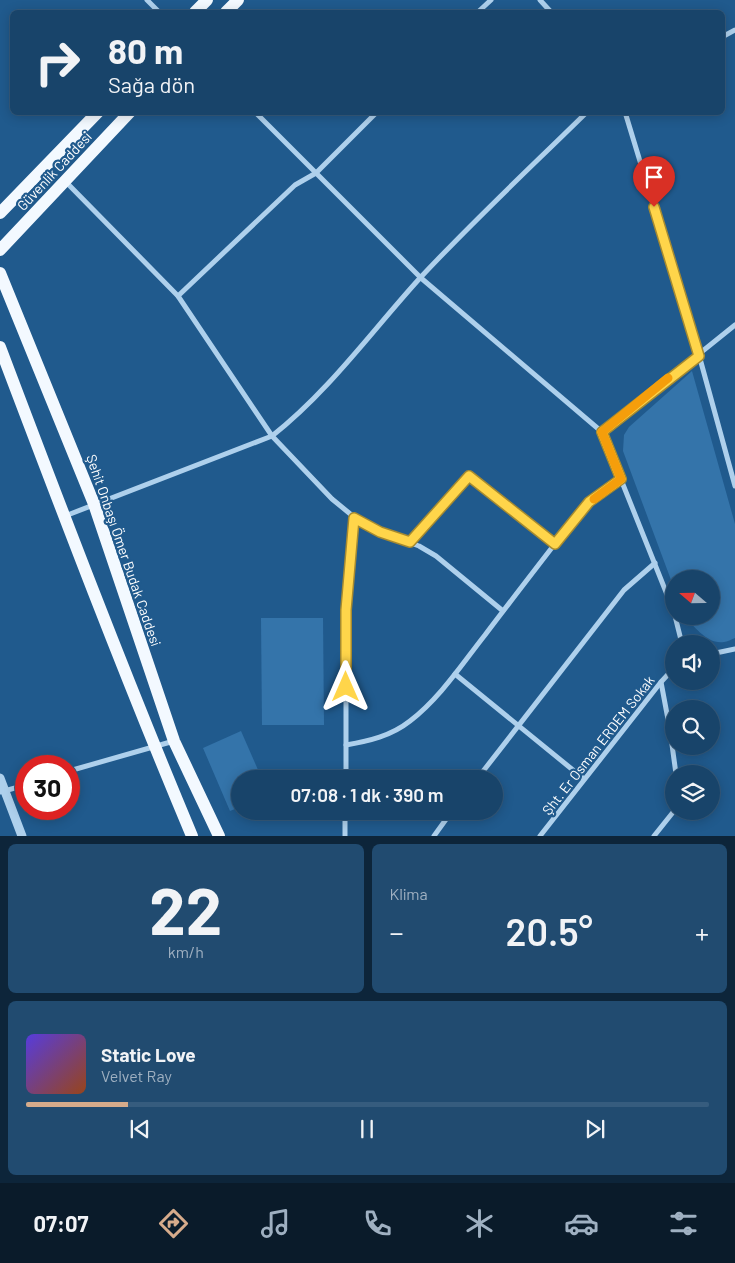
<!DOCTYPE html>
<html lang="tr">
<meta charset="utf-8">
<style>
:root{--surface:#18446a;--page:#214b70;--text:#f1f3f6;--muted:#9fb0c1;--line:#365c7e;--accent:#d6ab8b}
body{margin:0;font-family:Barlow,sans-serif;background:var(--page);color:var(--text);height:100vh;display:flex;flex-direction:column;font-size:19px;white-space:nowrap}
*{box-sizing:border-box;margin:0}
p{font-size:16px;color:var(--muted)}
.icon{flex:none;width:28px;height:28px;fill:none;stroke:currentColor;stroke-width:2;stroke-linecap:round;stroke-linejoin:round}
.map{position:relative;height:836px;overflow:hidden}
.side{display:flex;flex-direction:column;gap:8px;padding:8px;background:#0d253a;flex:1}
.side>*{flex:none}
.hud{position:absolute;left:10px;top:10px;width:715px;height:105px;border-radius:8px;box-shadow:0 2px 12px #0003,0 0 0 1px var(--line);background:#18446a;color:var(--text);overflow:hidden}
.needle{width:32px;rotate:290deg}
.fabs{position:absolute;left:665px;top:570px;display:grid;gap:10px}
.fabs a{display:grid;place-items:center;width:55px;height:55px;border-radius:50%;background:var(--surface);box-shadow:0 2px 12px #0003,0 0 0 1px var(--line);font-size:25px}
.speed{position:absolute;left:15px;top:755px;display:flex;gap:10px;font-size:25px;font-weight:700;text-align:center}
.speed>*{display:grid;place-content:center;width:65px;height:65px;border-radius:50%;background:var(--surface);box-shadow:0 2px 12px #0003,0 0 0 1px var(--line);line-height:1}
.speed .limit{border:8px solid #d22;background:#fff;color:#111}
.pin{position:absolute;display:grid;place-items:center;width:42px;height:42px;color:#fff;margin:-51px -21px;border-radius:50% 50% 50% 0;rotate:-45deg;box-shadow:0 0 5px #0007}
.pin .icon{rotate:45deg}
.me{position:absolute;width:55px;margin:-28px;rotate:0deg;stroke-linejoin:round;filter:drop-shadow(0 0 4px #0008)}
.turn{display:flex;align-items:center;gap:18px;height:105px;padding:0 15px;font-size:22px}
.turn .icon{width:65px;height:65px;stroke-width:2.5}
.turn b{display:block;font-size:35px;line-height:42px}
.big{font-size:38px;font-weight:600;line-height:1.1}
.side .card{flex:1;display:flex;flex-direction:column;justify-content:center;gap:8px;min-width:0;padding:0 18px;border-radius:8px;background:var(--page)}
.side .dial{align-items:center;gap:0}
.dial b{font-size:65px;line-height:1}
.song{display:flex;align-items:center;gap:15px}
.cover{width:60px;height:60px;border-radius:8px;background:linear-gradient(135deg,hsl(250 70% 55%),hsl(20 70% 35%))}
.played{height:5px;border-radius:2px;background:linear-gradient(90deg,var(--accent) 15%,var(--line) 15%)}
.keys{display:flex;justify-content:space-around;direction:ltr}
.heat{display:flex;justify-content:space-between;align-items:center;font-size:28px;direction:ltr}
.side .tiles{flex:1;display:grid;gap:8px;grid-template-columns:1fr 1fr}
.card:last-child{grid-column:span 2}
.trip{position:absolute;left:231px;top:770px;width:272px;height:50px;border-radius:25px;background:var(--surface);box-shadow:0 2px 12px #0003,0 0 0 1px var(--line);font-weight:600;line-height:50px;text-align:center}
.tab-bar{display:flex;height:80px;justify-content:space-around;align-items:center;background:#0a1b2a;color:var(--muted)}
.tab-bar .icon{width:35px;height:35px}
.tab-bar .selected{color:var(--accent)}
.tab-bar b{font-size:22px;color:var(--text)}
.map>svg:first-child{display:block}
.green{fill:#3474aa}
.lines{fill:none;stroke-linecap:round;stroke-linejoin:round}
.minor{stroke:#aed0ec;stroke-width:5}
.tertiary{stroke:#aed0ec;stroke-width:9}
.primary{stroke:#f3f9ff;stroke-width:12}
.route-casing{stroke:#a68a30;stroke-width:12}
.route{stroke:#ffd54a;stroke-width:9}
.slow{stroke:#f59e0b;stroke-width:9}
.labels{text-anchor:middle;dominant-baseline:central;stroke-width:4.5;stroke-linejoin:round;paint-order:stroke}
.street-label{font-size:14px;fill:#fff;stroke:#205a8d}
</style>
<div class="map">
<svg width="735" height="836" viewBox="0 0 735 836">
<rect width="100%" height="100%" fill="#205a8d"/>
<g class="green">
<path d="M692 371 735 524V638C732 639 727 642 724 642 708 645 694 626 684 616H711V579H674V588L623 451 624 435 629 427Z"/>
<path d="M261 618H323L324 725H262Z"/>
<path d="M241 731 262 779H240V807L230 811 203 748Z"/>
</g>
<g class="lines">
<g class="minor">
<path d="M147 0 159 12"/>
<path d="M540 0 551 12"/>
<path d="M478 12 491 0"/>
<path d="M722 37 735 30"/>
<path d="M255 112 421 278 602 432 674 612"/>
<path d="M625 112 699 355 735 486"/>
<path d="M66 182 178 296 272 436 332 499 354 517 367 526 380 532 419 546 436 556 503 611"/>
<path d="M178 296 295 185 316 173 377 112"/>
<path d="M602 432 735 325"/>
<path d="M65 516 272 436C329 391 371 332 420 278 473 221 531 167 587 112"/>
<path d="M410 542 469 476 555 543"/>
<path d="M675 616 682 644"/>
<path d="M711 654 735 649"/>
<path d="M455 674 584 779"/>
<path d="M661 682 670 730 676 774"/>
<path d="M346 745C369 741 391 736 410 721 440 698 462 664 485 635 516 594 547 554 578 514L589 502 621 479"/>
<path d="M69 771 174 741"/>
<path d="M346 779V610L354 517"/>
<path d="M477 779 624 590 655 563"/>
<path d="M0 792 26 785"/>
<path d="M345 836V811"/>
<path d="M434 836 452 811"/>
<path d="M540 836 661 682 674 668"/>
<path d="M654 836 674 811"/>
</g>
<path class="tertiary" d="M0 778 22 836"/>
<g class="primary">
<path d="M195 12 207 0"/>
<path d="M226 12 238 0"/>
<path d="M0 213 98 112"/>
<path d="M0 250 130 112"/>
<path d="M0 273 94 504 174 741 219 836"/>
<path d="M0 347C62 511 124 674 192 836"/>
</g>
</g>
<g class="lines">
<defs>
<path id="route" d="M346 687V610L354 518 380 532 410 542 469 476 555 544 589 502 621 479 602 432 699 356 654 207"/>
</defs>
<use href="#route" class="route-casing"/>
<use href="#route" class="route"/>
<path class="slow" d="M594 499 621 479 602 432 668 378"/>
</g>
<g class="labels">
<g class="street-label">
<text transform="translate(54 171) rotate(-47)">Güvenlik Caddesi</text>
<text transform="translate(124 550) rotate(71)">Şehit Onbaşı Ömer Budak Caddesi</text>
<text transform="translate(598 745) rotate(-52)">Şht. Er Osman ERDEM Sokak</text>
</g>
</g>
</svg>
<div class="fabs">
<a><svg class="needle" viewBox="-14 -14 28 28"><path d="M0-13l5 13h-10z" fill="#e53935"/><path d="M0 13l5-13h-10z" fill="#9fb0c1"/></svg></a>
<a><svg class="icon" aria-label="sound" viewBox="0 0 24 24"><path d="M4 9h4l5-4v14l-5-4H4zM17 9q2 3 0 6"/></svg></a>
<a><svg class="icon" aria-label="search" viewBox="0 0 24 24"><circle cx="10" cy="10" r="6"/><path d="M15 15l6 6"/></svg></a>
<a><svg class="icon" aria-label="layers" viewBox="0 0 24 24"><path d="M12 4l9 5-9 5-9-5zM3 14l9 5 9-5"/></svg></a>
</div>
<div class="speed"><div class="limit">30</div></div>
<div class="pin" style="left:654px;top:207px;background:#d93025"><svg class="icon" aria-label="arrive" viewBox="0 0 24 24"><path d="M6 21V4h12l-3 4 3 4H6"/></svg></div>
<svg class="me" style="left:346px;top:687px" viewBox="-20 -20 40 40"><path d="M0-17L14 15 0 8-14 15z" fill="#ffd54a" stroke="#fff" stroke-width="4"/></svg>
<div class="trip">07:08 · 1 dk · 390 m</div>
<div class="hud">
<div class="turn"><svg class="icon" aria-label="right" viewBox="0 0 24 24"><path d="M7 20v-9h11M14 6l5 5-5 5"/></svg><div><b>80 m</b>Sağa dön</div></div>
</div>
</div>
<section class="side">
<div class="tiles">
<div class="card dial"><b>22</b><p>km/h</p></div>
<div class="card"><p>Klima</p>
<div class="heat"><a>−</a><b class="big">20.5°</b><a>+</a></div>
</div>
<div class="card">
<div class="song"><i class="cover"></i><div><b>Static Love</b><p>Velvet Ray</p></div></div>
<div class="played"></div>
<div class="keys"><svg class="icon" aria-label="previous" viewBox="0 0 24 24"><path d="M18 5L8 12l10 7zM5 5v14"/></svg><svg class="icon" aria-label="pause" viewBox="0 0 24 24"><path d="M8 5v14M16 5v14"/></svg><svg class="icon" aria-label="next" viewBox="0 0 24 24"><path d="M6 5l10 7-10 7zM19 5v14"/></svg></div>
</div>
</div>
</section>
<nav class="tab-bar">
<b>07:07</b>
<svg class="icon selected" aria-label="directions" viewBox="0 0 24 24"><path d="M12 3l9 9-9 9-9-9zM9 14v-3h6M13 9l2 2-2 2"/></svg>
<svg class="icon" aria-label="music" viewBox="0 0 24 24"><path d="M9 18V5l10-2v13"/><circle cx="6" cy="18" r="3"/><circle cx="16" cy="16" r="3"/></svg>
<svg class="icon" aria-label="phone" viewBox="0 0 24 24"><path d="M5 4h4l2 5-3 2q2 4 5 5l2-3 5 2v4C11 20 4 13 5 4z"/></svg>
<svg class="icon" aria-label="climate" viewBox="0 0 24 24"><path d="M12 3v18M4 7l16 10M4 17L20 7"/></svg>
<svg class="icon" aria-label="car" viewBox="0 0 24 24"><path d="M5 17H2v-5l4-1 3-4h7l3 4 3 1v5h-3M9 17h6M6 11h13"/><circle cx="7" cy="17" r="2"/><circle cx="17" cy="17" r="2"/></svg>
<svg class="icon" aria-label="filters" viewBox="0 0 24 24"><path d="M4 7h16M4 17h16"/><circle cx="9" cy="7" r="2"/><circle cx="15" cy="17" r="2"/></svg>
</nav>
